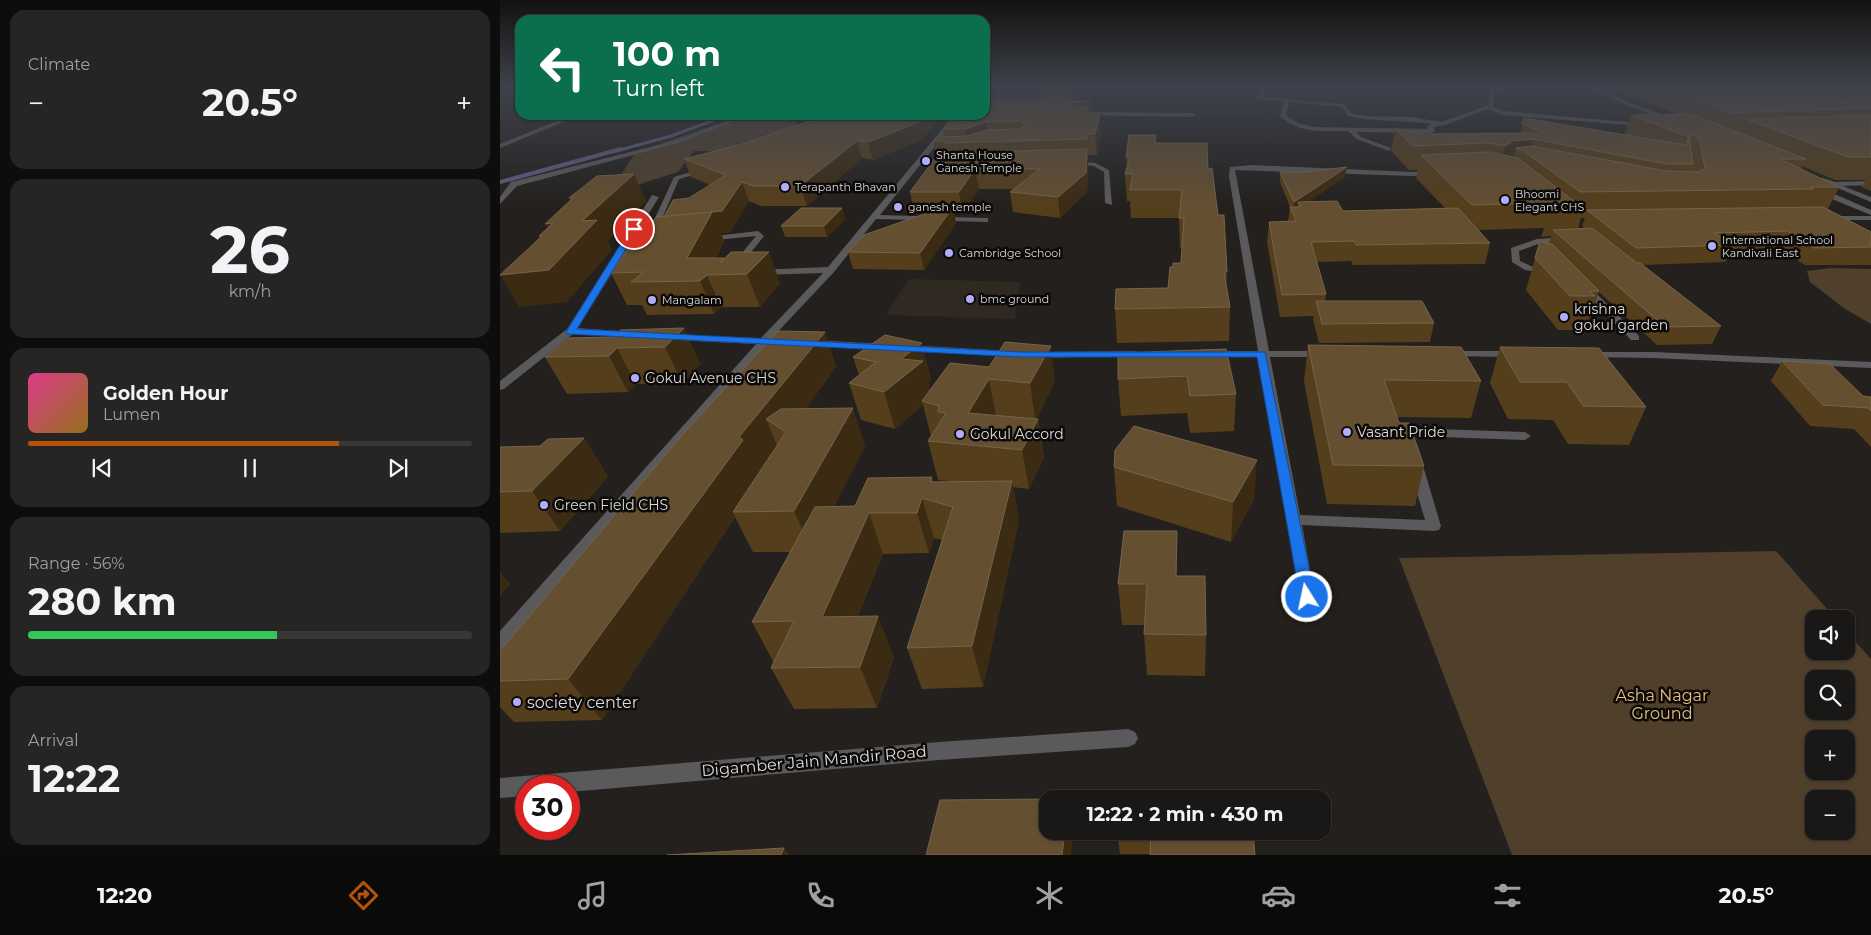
<!DOCTYPE html>
<meta charset="utf-8">
<style>
:root{--surface:#1a1816;--page:#272523;--text:#f1f3f6;--muted:#9fa0a1;--line:#383735;--accent:#b45309}
body{margin:0;font-family:Montserrat,sans-serif;background:var(--page);color:var(--text);height:100vh;display:flex;flex-direction:column;font-size:19px;white-space:nowrap}
*{box-sizing:border-box;margin:0}
p{font-size:16px;color:var(--muted)}
.icon{flex:none;width:28px;height:28px;fill:none;stroke:currentColor;stroke-width:2;stroke-linecap:round;stroke-linejoin:round}
.map{position:relative;flex:1;overflow:hidden}
.drawer{display:flex;flex-direction:column;gap:10px;padding:10px;background:#0e0d0c;width:500px}
.drawer>*{flex:none}
.hud{position:absolute;left:15px;top:15px;width:475px;height:105px;border-radius:15px;box-shadow:0 1px 4px #0004,0 0 0 1px var(--line);background:#0b6e4f;color:#fff;overflow:hidden}
.fabs{position:absolute;left:1305px;top:610px;display:grid;gap:10px}
.fabs a{display:grid;place-items:center;width:50px;height:50px;border-radius:10px;background:var(--surface);box-shadow:0 1px 4px #0004,0 0 0 1px var(--line);font-size:25px}
.speed{position:absolute;left:15px;top:775px;display:flex;gap:10px;font-size:25px;font-weight:700;text-align:center}
.speed>*{display:grid;place-content:center;width:65px;height:65px;border-radius:50%;background:var(--surface);box-shadow:0 1px 4px #0004,0 0 0 1px var(--line);line-height:1}
.speed .limit{border:8px solid #d22;background:#fff;color:#111}
.pin{position:absolute;display:grid;place-items:center;width:42px;height:42px;color:#fff;margin:-21px;border:2px solid #fff;border-radius:50%;box-shadow:0 1px 5px #0007}
.me{position:absolute;width:55px;margin:-28px;rotate:350deg;stroke-linejoin:round;filter:drop-shadow(0 0 4px #0008)}
.turn{display:flex;align-items:center;gap:18px;height:105px;padding:0 15px;font-size:22px}
.turn .icon{width:65px;height:65px;stroke-width:2.5}
.turn b{display:block;font-size:35px;line-height:42px}
.big{font-size:38px;font-weight:700;line-height:1.1}
.drawer .card{flex:1;display:flex;flex-direction:column;justify-content:center;gap:8px;min-width:0;padding:0 18px;border-radius:15px;background:var(--page)}
.drawer .dial{align-items:center;gap:0}
.dial b{font-size:65px;line-height:1}
.song{display:flex;align-items:center;gap:15px}
.cover{width:60px;height:60px;border-radius:8px;background:linear-gradient(135deg,hsl(330 70% 55%),hsl(40 70% 35%))}
.played{height:5px;border-radius:2px;background:linear-gradient(90deg,var(--accent) 70%,var(--line) 70%)}
.keys{display:flex;justify-content:space-around;direction:ltr}
.heat{display:flex;justify-content:space-between;align-items:center;font-size:28px;direction:ltr}
.charge{height:8px;border-radius:4px;background:linear-gradient(90deg,#34c759 56%,var(--line) 0)}
.trip{position:absolute;left:539px;top:790px;width:292px;height:50px;border-radius:15px;background:var(--surface);box-shadow:0 1px 4px #0004,0 0 0 1px var(--line);font-weight:700;line-height:50px;text-align:center}
.dock{display:flex;height:80px;justify-content:space-around;align-items:center;background:#0a0a09;color:var(--muted)}
.dock .icon{width:35px;height:35px}
.dock .active{color:var(--accent)}
.dock b{font-size:22px;color:var(--text)}
main{display:flex;flex:1;min-height:0}
.map>svg:first-child{display:block}
.built{fill:#2f2921}
.green{fill:#4f3f2b;fill-rule:evenodd}
.lines{fill:none;stroke-linecap:round;stroke-linejoin:round}
.stream-far1{stroke:#5f5c83;stroke-width:3}
.stream{stroke:#5f5c83;stroke-width:4}
.minor{fill:#5a5a5c;fill-rule:evenodd}
.wall{fill:#553e1b;fill-rule:evenodd}
.shaded-wall{fill:#3b2b13}
.building{fill:#644f30;stroke:#76654a}
.route{fill:#1a73e8;stroke:#114b97}
.poi-dot{fill:#b3adf9;stroke:#0b0a09;stroke-width:2}
.labels{text-anchor:middle;dominant-baseline:central;stroke-width:5;stroke-linejoin:round;paint-order:stroke}
.far-poi-label{font-size:11px;fill:#dcdbd8;stroke:#0b0a09;text-anchor:start}
.poi-label{font-size:14px;fill:#dcdbd8;stroke:#0b0a09;text-anchor:start}
.near-park-label{font-size:16px;fill:#e8bb80;stroke:#0b0a09}
.near-poi-label{font-size:16px;fill:#dcdbd8;stroke:#0b0a09;text-anchor:start}
.near-street-label{font-size:16px;fill:#dcdbd8;stroke:#0b0a09}
</style>
<main>
<section class="drawer">
<div class="card"><p>Climate</p>
<div class="heat"><a>−</a><b class="big">20.5°</b><a>+</a></div>
</div>
<div class="card dial"><b>26</b><p>km/h</p></div>
<div class="card">
<div class="song"><i class="cover"></i><div><b>Golden Hour</b><p>Lumen</p></div></div>
<div class="played"></div>
<div class="keys"><svg class="icon" aria-label="previous" viewBox="0 0 24 24"><path d="M18 5L8 12l10 7zM5 5v14"/></svg><svg class="icon" aria-label="pause" viewBox="0 0 24 24"><path d="M8 5v14M16 5v14"/></svg><svg class="icon" aria-label="next" viewBox="0 0 24 24"><path d="M6 5l10 7-10 7zM19 5v14"/></svg></div>
</div>
<div class="card"><p>Range · 56%</p><b class="big">280 km</b><div class="charge"></div></div>
<div class="card"><p>Arrival</p><b class="big">12:22</b></div>
</section>
<div class="map">
<svg width="1371" height="855" viewBox="0 0 1371 855">
<rect width="100%" height="100%" fill="#23201d"/>
<path class="built" d="M409 279 521 282 515 319 386 315Z"/>
<g class="green">
<path d="M485 98H559L485 111Z"/>
<path d="M244 115H305L299 118 293 128 234 151H194L178 172 127 188 111 190 136 152Z"/>
<path d="M1331 268 1371 269V324L1345 309 1310 282 1307 271Z"/>
<path d="M1276 551 1336 619H1314V651H1346V631L1371 659V855H1012L899 558ZM1314 679H1346V711H1314ZM1314 739H1346V771H1314ZM1314 799H1346V831H1314Z"/>
</g>
<g class="lines">
<path class="stream-far1" d="M116 151 171 136 228 115"/>
<path class="stream" d="M0 182 121 149"/>
<g class="minor">
<path d="M761 87H766L762 97 844 104 852 114 867 116 911 117 942 122 988 105 990 91 1014 87 994 93 993 107 1004 111 1147 124 1144 126 1003 115 988 109 945 125 933 127 935 131 932 133 856 132 861 137 891 148 889 151 857 139 848 131C825 131 799 134 780 116L784 101 757 99ZM789 102 842 107 848 116C876 122 904 120 932 124L927 126 928 129 815 127 800 124 786 116Z"/>
<path d="M1088 87H1095L1135 105 1178 120 1173 121 1131 107Z"/>
<path d="M583 112 692 113 695 115 692 117 581 115Z"/>
<path d="M72 115H80L0 148V144Z"/>
<path d="M243 115H251L178 143 17 186 0 204V197L11 182 174 141Z"/>
<path d="M454 115H460L380 215 485 218H488V222L376 219 334 272 272 338 288 340V344H267L6 648 0 650V631L256 344 172 340 167 337 168 335 261 338 323 273 261 275 258 274V270L328 267Z"/>
<path d="M572 161 595 163 609 170 612 205 605 203 604 172 594 166 570 164V162Z"/>
<path d="M752 165 912 172 934 171 937 173 934 175 912 176 735 170 769 351H824L829 354 824 357H770L800 515 925 520 909 466 916 462 923 466 941 526 939 530 934 531 802 525 815 597 813 602 807 603 801 602 799 597 759 357H711L706 354 711 351H758L729 176 730 167Z"/>
<path d="M205 168 207 169V171L179 179 156 233 149 235 148 233 174 177Z"/>
<path d="M1323 178 1335 182 1371 181V185L1343 186 1371 197V202L1321 181V179Z"/>
<path d="M1315 188H1321L1371 210V215L1315 192Z"/>
<path d="M152 195 159 197 78 328 132 332 136 333V337L73 334 4 389 0 390V381L67 329Z"/>
<rect x="1327" y="216" width="44" height="4"/>
<path d="M258 231 264 236 240 266 237 267 233 264 256 236 206 241 202 239 206 237Z"/>
<path d="M1066 237 1070 240 1069 242 1038 244 1019 251 1020 261 1031 266 1050 270V274L1025 270 1012 262 1011 248 1037 239Z"/>
<path d="M1086 285 1089 286 1139 336V340H1131L1083 290 1081 288Z"/>
<path d="M312 340 384 344 389 347 384 350 308 345 307 343Z"/>
<path d="M406 345 514 351 519 354 514 357 402 350 401 348Z"/>
<path d="M634 351 638 352 639 354 638 356 536 358 531 355 536 352Z"/>
<path d="M949 351H1014L1019 354 1014 357 945 356 944 354Z"/>
<path d="M1089 352H1154L1371 362V368L1154 358 1085 357 1084 355Z"/>
<path d="M906 428 1025 432 1031 436 1025 440 914 436 915 442 909 446 903 442 900 432Z"/>
<path d="M628 729 635 732 638 738 635 744 628 747 439 760 69 792V786H26V796L0 798V778L439 742Z"/>
</g>
</g>
<g class="wall">
<path d="M1111 87H1371V191L1361 187 1366 180H1335L1302 166 1301 169 1339 187 1328 209 1371 232V265H1305L1278 248 1231 250 1225 262 1143 265 1221 326 1212 344 1157 345 1099 292 1087 325H1085L1083 330H1058L1026 290 1040 241 1049 243 1051 236 1041 237 1044 228 978 230 990 243 985 264 853 265 851 261 817 262 826 294 825 301 934 323 930 342 819 343 813 319 814 316 780 317 767 242 769 222H788L790 207 780 182V172L845 177 809 201 843 211 945 208 916 178 918 170H909L891 151 895 129 923 134 1020 133 1024 118 1125 135 1131 115 1177 114ZM1081 218H1085L1082 226 1085 228H1078Z"/>
<path d="M574 90 572 101H590L591 113 601 132 597 155H588V160H587L588 168 587 192 560 218 513 212 510 192 514 189H479L463 213H454L456 223 424 270 353 269 348 252 427 213H414L410 192 437 157 433 141 444 137 443 129 492 109 540 101Z"/>
<path d="M656 135V143L708 169 727 272 726 288 730 307 729 341 617 343 615 309 668 288 673 267 681 263 682 248H680L679 218H631L630 201H627L625 174 627 169 626 157Z"/>
<path d="M421 140 373 160 362 158 307 206H261L249 201 230 232 221 233 224 241 216 258 280 283 260 307H221L214 314 147 315 142 305H127L111 273 153 222 164 217 210 185 191 177 184 159 242 144Z"/>
<path d="M342 208 345 219 327 237H285L281 226Z"/>
<path d="M184 328 200 364 182 383 136 384 128 392 67 394 45 357 112 337Z"/>
<path d="M325 332 336 367 306 408 365 446 334 506H355L432 477 433 482H458L438 480 428 441 431 436 423 405 395 429 361 420 349 383 359 375 353 357 385 335 431 379 428 382 430 390 450 363 555 381 536 419H538L544 457 529 489 513 487 519 520 483 687 422 689 407 648 442 540 434 538 429 553 383 554 358 616 394 657 377 708 294 709 271 668 274 663 252 622 290 552H253L235 517 102 720 14 722 0 707V651Z"/>
<path d="M808 345 981 381 971 418 897 417 899 423 924 466 915 506 827 504 804 381Z"/>
<path d="M1000 347 1146 407 1129 445 1068 444 1053 420 1008 419 990 383Z"/>
<path d="M726 349 736 394 734 431 690 433 687 413 621 416 618 379Z"/>
<path d="M1282 361 1363 396 1371 397V447L1354 429 1310 426 1271 381Z"/>
<path d="M84 438 108 477 60 531 0 533V447L40 446Z"/>
<path d="M614 467 754 499 731 542 617 506Z"/>
<path d="M677 576 706 635 705 676 647 675 644 634 645 625H622L618 584Z"/>
<path d="M753 831 650 854H620L617 832Z"/>
</g>
<g class="shaded-wall">
<path d="M573 87H574V90L572 103 590 101 592 119 564 104Z"/>
<path d="M600 113 601 132 597 155 595 134Z"/>
<path d="M425 115H444L421 140 373 160 368 142Z"/>
<path d="M486 122 489 142 468 143 465 129Z"/>
<path d="M1033 139 1028 154 1025 152 1016 148 1012 164 999 169 1005 146 1013 141Z"/>
<path d="M357 141 362 158 307 206 300 186Z"/>
<path d="M587 149 588 168 587 192 560 218 558 197Z"/>
<path d="M847 167 845 177 800 208 798 202 797 210 793 213 794 202Z"/>
<path d="M475 169 479 189 463 213 459 192Z"/>
<path d="M134 174 146 201 108 241 112 250 67 302 19 307 0 275 54 265 39 236H42L61 254 45 224 53 223 83 227 69 198Z"/>
<path d="M242 182 249 201 230 232 221 233 224 241 208 275H207L221 307 214 314 200 281 187 258 213 212Z"/>
<path d="M453 207 456 223 424 270 420 253Z"/>
<path d="M342 208 345 219 327 237 324 226Z"/>
<path d="M269 252 280 283 260 307 247 274Z"/>
<path d="M184 328 200 364 182 383 165 347Z"/>
<path d="M325 332 336 367 287 434 286 432 266 419 278 448 233 512 235 517 102 720 68 679 239 437Z"/>
<path d="M422 343 431 379 428 382 432 398 422 401 423 405 395 429 384 392 401 359Z"/>
<path d="M551 346 555 381 535 420 530 383Z"/>
<path d="M117 348 136 384 128 392 109 356Z"/>
<path d="M489 379 496 416 468 413Z"/>
<path d="M353 408 365 446 312 551 294 511Z"/>
<path d="M538 419 544 457 529 489 522 450Z"/>
<path d="M84 438 108 477 60 531 32 491Z"/>
<path d="M757 460 754 499 731 542 733 502Z"/>
<path d="M512 481 519 520 483 687 472 646Z"/>
<path d="M422 498 434 538 429 553 417 513Z"/>
<path d="M369 513 383 554 341 658 322 617Z"/>
<path d="M677 531V572L676 617V576Z"/>
<path d="M0 572 10 584 0 596Z"/>
<path d="M378 616 394 657 377 708 360 667Z"/>
<path d="M565 831H574L571 855H562Z"/>
<path d="M284 848 289 855H281Z"/>
</g>
<g class="building">
<path d="M545 87H573L570 101H540Z"/>
<path d="M1163 87H1304L1345 100 1348 97 1347 94 1324 87H1363L1371 90V108L1231 113Z"/>
<path d="M590 101 564 104 588 107 586 113H600L595 134H587V139L445 143 446 141H433L437 137 467 136 487 130 519 129 524 127V124L519 121 486 122 465 129H443L455 115H485V109H492L498 102Z"/>
<path d="M1191 114 1306 159H1280L1339 187H1311L1314 189 1080 192 1025 152 1016 148 1032 146 1166 171 1199 172 1205 168 1199 138 1193 135 1189 138 1193 164H1167L1033 139 1013 141 1005 146 988 143 913 146 895 129 923 134 1044 133 1022 124 1024 118 1186 145 1189 137 1131 115Z"/>
<path d="M327 115H425L417 123 368 142 357 141 300 186H254L242 182 222 211 164 217 173 200 189 198 226 175 184 159 242 144Z"/>
<path d="M1371 115V157H1348L1246 119Z"/>
<path d="M629 135H656L655 143H707L708 169 712 168 718 215H724L727 272H724L730 307 615 309 616 289 668 288 670 267H673V263H681L684 218H679L682 190H630L633 174H625L630 157H626Z"/>
<path d="M587 149 586 173 558 197 510 192 540 169H475L459 192H410L439 153Z"/>
<path d="M988 152 1018 158 1084 209 1049 211 1051 203 972 205 921 155Z"/>
<path d="M847 167 794 202 780 172H806Z"/>
<path d="M134 174 82 221 97 220 49 270 0 275 42 236H39L53 223 45 224 73 198H69L97 176Z"/>
<path d="M837 201 843 211 958 208 990 243 856 245 854 241 811 242 826 294 782 295 769 222 796 221 790 207H800L798 202Z"/>
<path d="M444 207H453L420 253 348 252 364 235Z"/>
<path d="M1323 207 1371 232V247L1314 248 1287 231 1214 233 1233 245 1136 248 1087 210Z"/>
<path d="M301 208H342L324 226H281Z"/>
<path d="M212 212 187 258H224L220 263 231 252H269L247 274 207 275 200 281 131 282 144 272 111 273 147 222H153L156 217Z"/>
<path d="M1092 228 1137 263H1140L1221 326 1165 327 1053 230Z"/>
<path d="M1040 241 1053 245 1099 291H1090L1095 296H1070L1035 258Z"/>
<path d="M816 301H922L934 323 822 324Z"/>
<path d="M184 328 165 347 117 348 109 356 45 357 69 338 112 337 121 330Z"/>
<path d="M278 331 325 332 239 437 243 440 68 679 0 681V651L183 434Z"/>
<path d="M385 335 422 343 401 359 423 361 384 392 349 383 376 362 353 357Z"/>
<path d="M505 342 551 346 530 383 489 379 468 413 538 419 522 450 428 441 446 413 438 412 439 406 422 401 450 363 489 367Z"/>
<path d="M808 345 961 347 981 381 884 380 899 423H909L924 466 833 465Z"/>
<path d="M1000 347 1099 348 1146 407 1083 406 1067 382H1020Z"/>
<path d="M726 349 736 394 690 396 687 376 618 379V353Z"/>
<path d="M1282 361 1330 364 1363 396 1371 397V411L1369 408 1323 405Z"/>
<path d="M353 408 294 511 233 512 286 432 266 419 281 409Z"/>
<path d="M634 426 757 460 733 502 614 467 615 450Z"/>
<path d="M84 438 32 491 0 492V447L40 446 48 439Z"/>
<path d="M432 477 430 482 512 481 472 646 407 648 453 507 422 498 417 513H369L322 617 378 616 360 667 271 668 294 621 252 622 315 507 355 506 368 478Z"/>
<path d="M624 531H677L676 576H705L706 635 644 634 647 584H618Z"/>
<path d="M621 791 652 792V799H620Z"/>
<path d="M548 799V831H565L562 855H426L440 800Z"/>
<path d="M617 831H753L755 855H650L651 833 617 832Z"/>
<path d="M284 848 281 855H167Z"/>
</g>
<linearGradient id="sky" x2="0" y2="1"><stop stop-color="#131210"/><stop offset="0.42" stop-color="#3f424c"/><stop offset="1" stop-color="#3f424c" stop-opacity="0"/></linearGradient>
<rect width="1371" height="207" fill="url(#sky)"/>
<path class="route" d="M134 227 138 229 77 329 521 352H765L815 597 812 601H802L800 597 757 357H521L67 334 66 332 130 229Z"/>
<g class="poi-dot">
<circle cx="426" cy="161" r="5"/>
<circle cx="285" cy="187" r="5"/>
<circle cx="1005" cy="200" r="5"/>
<circle cx="398" cy="207" r="5"/>
<circle cx="1212" cy="246" r="5"/>
<circle cx="449" cy="253" r="5"/>
<circle cx="470" cy="299" r="5"/>
<circle cx="152" cy="300" r="5"/>
<circle cx="1064" cy="317" r="5"/>
<circle cx="135" cy="378" r="5"/>
<circle cx="847" cy="432" r="5"/>
<circle cx="460" cy="434" r="5"/>
<circle cx="44" cy="505" r="5"/>
<circle cx="17" cy="702" r="5"/>
</g>
<g class="labels">
<g class="far-poi-label">
<text x="436" y="155">Shanta House<tspan x="436" dy="13">Ganesh Temple</tspan></text>
<text x="295" y="187">Terapanth Bhavan</text>
<text x="1015" y="194">Bhoomi<tspan x="1015" dy="13">Elegant CHS</tspan></text>
<text x="408" y="207">ganesh temple</text>
<text x="1222" y="240">International School<tspan x="1222" dy="13">Kandivali East</tspan></text>
<text x="459" y="253">Cambridge School</text>
<text x="480" y="299">bmc ground</text>
<text x="162" y="300">Mangalam</text>
</g>
<g class="poi-label">
<text x="1074" y="309">krishna<tspan x="1074" dy="16">gokul garden</tspan></text>
<text x="145" y="378">Gokul Avenue CHS</text>
<text x="857" y="432">Vasant Pride</text>
<text x="470" y="434">Gokul Accord</text>
<text x="54" y="505">Green Field CHS</text>
</g>
<g class="near-park-label">
<text x="1162" y="695">Asha Nagar<tspan x="1162" dy="18">Ground</tspan></text>
</g>
<g class="near-poi-label">
<text x="27" y="702">society center</text>
</g>
<g class="near-street-label">
<text transform="translate(314 761) rotate(-5)">Digamber Jain Mandir Road</text>
</g>
</g>
</svg>
<div class="fabs">
<a><svg class="icon" aria-label="sound" viewBox="0 0 24 24"><path d="M4 9h4l5-4v14l-5-4H4zM17 9q2 3 0 6"/></svg></a>
<a><svg class="icon" aria-label="search" viewBox="0 0 24 24"><circle cx="10" cy="10" r="6"/><path d="M15 15l6 6"/></svg></a>
<a>+</a>
<a>−</a>
</div>
<div class="speed"><div class="limit">30</div></div>
<div class="pin" style="left:134px;top:229px;background:#d93025"><svg class="icon" aria-label="arrive" viewBox="0 0 24 24"><path d="M6 21V4h12l-3 4 3 4H6"/></svg></div>
<svg class="me" style="left:807px;top:597px" viewBox="-20 -20 40 40"><circle r="17" fill="#1a73e8" stroke="#fff" stroke-width="3"/><path d="M0-11L8 9 0 5-8 9z" fill="#fff"/></svg>
<div class="trip">12:22 · 2 min · 430 m</div>
<div class="hud">
<div class="turn"><svg class="icon" aria-label="left" viewBox="0 0 24 24"><path d="M17 20v-9H6M10 6l-5 5 5 5"/></svg><div><b>100 m</b>Turn left</div></div>
</div>
</div>
</main>
<nav class="dock">
<b>12:20</b>
<svg class="icon active" aria-label="directions" viewBox="0 0 24 24"><path d="M12 3l9 9-9 9-9-9zM9 14v-3h6M13 9l2 2-2 2"/></svg>
<svg class="icon" aria-label="music" viewBox="0 0 24 24"><path d="M9 18V5l10-2v13"/><circle cx="6" cy="18" r="3"/><circle cx="16" cy="16" r="3"/></svg>
<svg class="icon" aria-label="phone" viewBox="0 0 24 24"><path d="M5 4h4l2 5-3 2q2 4 5 5l2-3 5 2v4C11 20 4 13 5 4z"/></svg>
<svg class="icon" aria-label="climate" viewBox="0 0 24 24"><path d="M12 3v18M4 7l16 10M4 17L20 7"/></svg>
<svg class="icon" aria-label="car" viewBox="0 0 24 24"><path d="M5 17H2v-5l4-1 3-4h7l3 4 3 1v5h-3M9 17h6M6 11h13"/><circle cx="7" cy="17" r="2"/><circle cx="17" cy="17" r="2"/></svg>
<svg class="icon" aria-label="filters" viewBox="0 0 24 24"><path d="M4 7h16M4 17h16"/><circle cx="9" cy="7" r="2"/><circle cx="15" cy="17" r="2"/></svg>
<b>20.5°</b>
</nav>
